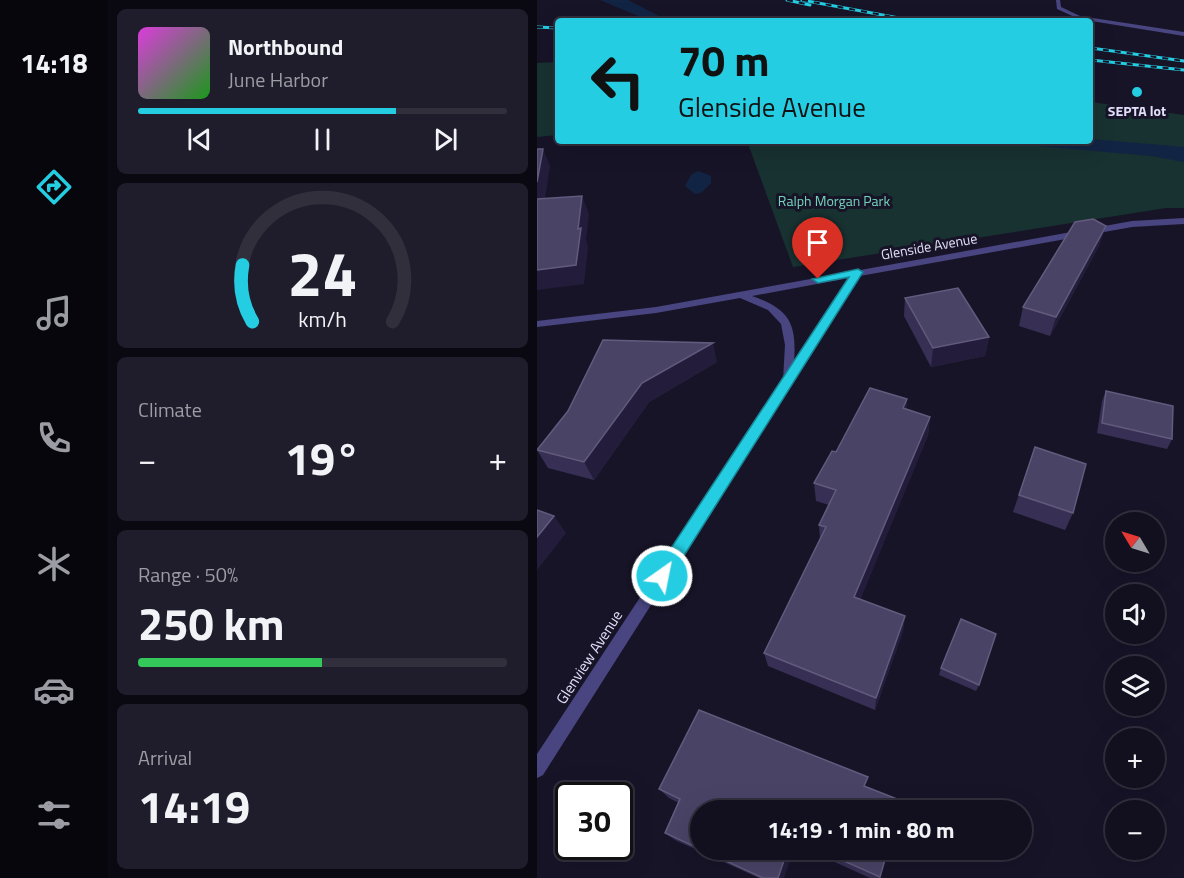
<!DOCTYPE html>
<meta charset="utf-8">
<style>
:root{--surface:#120f1e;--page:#1f1d2b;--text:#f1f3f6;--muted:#9c9ca4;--line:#312f3c;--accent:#24cde2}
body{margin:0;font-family:"Titillium Web",sans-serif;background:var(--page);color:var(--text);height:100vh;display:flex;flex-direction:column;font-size:22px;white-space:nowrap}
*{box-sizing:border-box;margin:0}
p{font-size:20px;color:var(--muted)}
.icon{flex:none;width:33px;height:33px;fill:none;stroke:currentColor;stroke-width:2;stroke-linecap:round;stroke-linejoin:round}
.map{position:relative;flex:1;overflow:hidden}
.side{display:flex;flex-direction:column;gap:9px;padding:9px;background:#0a0810;width:429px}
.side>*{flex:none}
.banner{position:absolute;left:18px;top:18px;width:538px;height:126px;border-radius:6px;box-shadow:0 6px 24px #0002,0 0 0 2px var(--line);background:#24cde2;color:#111;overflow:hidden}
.needle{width:39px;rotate:308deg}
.tools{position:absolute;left:568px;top:512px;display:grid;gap:12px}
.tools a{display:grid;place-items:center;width:60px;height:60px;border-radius:50%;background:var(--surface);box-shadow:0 6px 24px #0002,0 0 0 2px var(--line);font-size:30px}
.speed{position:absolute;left:18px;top:782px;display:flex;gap:12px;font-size:30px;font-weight:700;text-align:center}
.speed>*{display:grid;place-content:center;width:78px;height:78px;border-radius:50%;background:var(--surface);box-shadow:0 6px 24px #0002,0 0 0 2px var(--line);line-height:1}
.speed .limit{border:3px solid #111;border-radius:9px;background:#fff;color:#111}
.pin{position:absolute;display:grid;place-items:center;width:51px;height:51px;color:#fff;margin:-62px -26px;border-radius:50% 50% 50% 0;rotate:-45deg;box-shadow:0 0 6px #0007}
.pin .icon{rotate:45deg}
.me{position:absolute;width:66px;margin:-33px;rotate:33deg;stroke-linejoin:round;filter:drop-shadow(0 0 4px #0008)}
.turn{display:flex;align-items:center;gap:21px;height:126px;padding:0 24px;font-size:27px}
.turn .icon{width:78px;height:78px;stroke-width:2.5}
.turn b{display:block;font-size:42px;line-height:51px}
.big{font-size:45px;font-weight:700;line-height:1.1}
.side .card{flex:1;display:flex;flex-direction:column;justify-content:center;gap:9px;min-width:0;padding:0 21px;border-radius:9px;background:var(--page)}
.side .dial{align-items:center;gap:0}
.dial svg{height:156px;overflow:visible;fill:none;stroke:var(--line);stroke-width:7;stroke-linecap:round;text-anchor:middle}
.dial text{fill:var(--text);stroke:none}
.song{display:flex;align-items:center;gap:18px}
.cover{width:72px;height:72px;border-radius:9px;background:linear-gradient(135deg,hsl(300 70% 55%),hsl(120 70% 35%))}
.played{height:6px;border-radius:3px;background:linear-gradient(90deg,var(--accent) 70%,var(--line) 70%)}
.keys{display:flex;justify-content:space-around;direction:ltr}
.heat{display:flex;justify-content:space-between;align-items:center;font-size:33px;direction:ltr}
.charge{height:9px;border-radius:4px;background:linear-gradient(90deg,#34c759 50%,var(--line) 0)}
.trip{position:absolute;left:153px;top:800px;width:342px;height:60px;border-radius:30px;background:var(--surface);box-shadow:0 6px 24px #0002,0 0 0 2px var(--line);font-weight:700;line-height:60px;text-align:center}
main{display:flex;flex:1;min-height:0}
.menu{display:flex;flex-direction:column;width:108px;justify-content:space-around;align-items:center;background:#07060c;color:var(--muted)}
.menu .icon{width:42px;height:42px}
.menu .selected{color:var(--accent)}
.menu b{font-size:27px;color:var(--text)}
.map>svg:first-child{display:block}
.green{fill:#183131}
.water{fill:#122443}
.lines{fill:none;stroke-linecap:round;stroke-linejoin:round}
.minor{fill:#484581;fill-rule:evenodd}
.rail-casing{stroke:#24cde2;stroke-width:3}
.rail{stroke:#181428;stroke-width:2;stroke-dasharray:6;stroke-linecap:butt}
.wall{fill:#373054}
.shaded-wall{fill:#231d3b}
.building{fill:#494366;stroke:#625b7d;stroke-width:1.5}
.route{fill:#24cde2;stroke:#178593;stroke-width:1.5}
.poi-dot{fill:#24cde2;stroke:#181428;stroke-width:2}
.labels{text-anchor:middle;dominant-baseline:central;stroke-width:6;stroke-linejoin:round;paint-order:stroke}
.far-poi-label{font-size:14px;font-weight:bold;fill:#e3dffb;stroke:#181428}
.far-park-label{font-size:14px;fill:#74d3bc;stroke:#181428}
.far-street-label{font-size:14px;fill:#e3dffb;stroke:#181428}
.street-label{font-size:15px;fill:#e3dffb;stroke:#181428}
</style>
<main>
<nav class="menu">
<b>14:18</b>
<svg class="icon selected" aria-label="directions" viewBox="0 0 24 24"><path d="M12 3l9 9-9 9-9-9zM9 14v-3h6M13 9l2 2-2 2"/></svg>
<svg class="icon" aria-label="music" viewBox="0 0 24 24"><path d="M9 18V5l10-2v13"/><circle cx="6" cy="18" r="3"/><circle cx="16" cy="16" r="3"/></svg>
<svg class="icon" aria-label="phone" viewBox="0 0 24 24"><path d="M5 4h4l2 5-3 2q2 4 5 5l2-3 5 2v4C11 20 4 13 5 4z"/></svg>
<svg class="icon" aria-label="climate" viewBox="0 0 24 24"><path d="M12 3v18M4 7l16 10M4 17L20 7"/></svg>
<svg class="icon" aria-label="car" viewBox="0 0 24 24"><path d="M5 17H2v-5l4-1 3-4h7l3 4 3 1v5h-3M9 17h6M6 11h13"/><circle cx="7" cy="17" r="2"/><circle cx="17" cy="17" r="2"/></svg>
<svg class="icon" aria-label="filters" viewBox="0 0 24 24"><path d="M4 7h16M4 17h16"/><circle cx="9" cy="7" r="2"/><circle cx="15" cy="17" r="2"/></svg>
</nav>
<section class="side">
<div class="card">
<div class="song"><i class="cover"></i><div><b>Northbound</b><p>June Harbor</p></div></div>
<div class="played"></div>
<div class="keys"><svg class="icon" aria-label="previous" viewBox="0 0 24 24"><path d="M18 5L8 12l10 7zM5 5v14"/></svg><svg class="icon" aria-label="pause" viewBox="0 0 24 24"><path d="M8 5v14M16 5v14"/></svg><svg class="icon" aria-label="next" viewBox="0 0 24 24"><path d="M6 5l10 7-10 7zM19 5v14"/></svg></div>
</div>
<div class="card dial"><svg viewBox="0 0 100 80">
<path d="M14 69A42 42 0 1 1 86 69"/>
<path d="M14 69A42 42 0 0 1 9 40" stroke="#24cde2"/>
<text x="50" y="56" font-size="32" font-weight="700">24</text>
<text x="50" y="72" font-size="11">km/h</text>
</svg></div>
<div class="card"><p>Climate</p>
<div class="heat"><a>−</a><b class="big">19°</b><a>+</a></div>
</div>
<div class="card"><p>Range · 50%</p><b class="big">250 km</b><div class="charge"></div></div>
<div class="card"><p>Arrival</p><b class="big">14:19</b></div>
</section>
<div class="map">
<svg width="647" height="878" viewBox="0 0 647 878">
<rect width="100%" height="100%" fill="#181428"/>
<g class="green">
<path d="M21 62V135L0 137V63Z"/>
<path d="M554 102 647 115V208H629L256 267 210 141H554Z"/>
</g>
<g class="water">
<path d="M63 0H91L132 21H113Z"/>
<path d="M554 139 647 147V162L614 156 441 141H554Z"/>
<path d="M161 171 174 176V183L164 193 158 194 148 186 154 175Z"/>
</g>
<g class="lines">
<g class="minor">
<path d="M519 0H523L524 7 543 16 647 32V36L542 19 520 9Z"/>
<path d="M647 218V224L595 227 323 276 6 775 0 778V754L246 380 248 345 244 324 231 310 203 298 119 313 0 327V321L119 307 595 221ZM312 278 257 362C260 323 252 309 215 296Z"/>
</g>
<defs>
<g id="rail">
<path d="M250 0 273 5"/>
<path d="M265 0 378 21"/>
<path d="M0 27 21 28"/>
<path d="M554 48 647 61"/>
<path d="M554 60 647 70"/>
</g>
</defs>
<use href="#rail" class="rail-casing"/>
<use href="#rail" class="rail"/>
</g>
<g class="wall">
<path d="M563 244 513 336 482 326 486 307Z"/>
<path d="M368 298 452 337 448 356 394 367 367 316Z"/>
<path d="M180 362 112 402 57 480 11 468 0 450 31 411Z"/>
<path d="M569 391 635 439 630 449 560 433 565 401Z"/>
<path d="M370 399 369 409 393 417 391 435 323 599 368 616 366 631 338 710 231 666 227 653 283 539 282 525 292 505 279 501 277 483 299 452Z"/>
<path d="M498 447 536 513 528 530 476 512Z"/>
<path d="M404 668 442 685 439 691 402 675Z"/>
<path d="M162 710 164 810 247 878H222L138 840 128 833 142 803 132 798 122 789Z"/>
<path d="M269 849H352L343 878H333Z"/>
</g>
<g class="shaded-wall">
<path d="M6 149 13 166 5 218 0 207V182Z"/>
<path d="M45 196 52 214 49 239 51 247 47 284 0 290V270L41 229Z"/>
<path d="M569 226 563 244 513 336 519 317Z"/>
<path d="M452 337 448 356 394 367 396 348Z"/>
<path d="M176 343 180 362 112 402 57 480 47 462 105 383Z"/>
<path d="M370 399 369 417 366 408Z"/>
<path d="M393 417 391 435 318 613 317 597Z"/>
<path d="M17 516 29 533 0 570V537Z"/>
<path d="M368 616 366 631 338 710 339 698Z"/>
<path d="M251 849H257L247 878H241Z"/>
</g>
<g class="building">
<path d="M0 149H6L0 182Z"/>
<path d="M45 196 41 229 44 228 39 265 0 270V199Z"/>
<path d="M556 219 569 226 519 317 486 307 538 222Z"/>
<path d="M421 288 452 337 396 348 368 298Z"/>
<path d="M66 340 176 343 105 383 47 462 0 450 31 411Z"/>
<path d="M333 388 370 399 366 408 393 417 317 597 368 616 339 698 227 653 289 527 282 525 299 490 277 483 295 451 299 452Z"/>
<path d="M569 391 636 406 635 439 565 423Z"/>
<path d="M498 447 549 464 536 513 482 495Z"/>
<path d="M0 510 17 516 0 537Z"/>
<path d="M424 619 459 634 442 685 404 668Z"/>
<path d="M162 710 331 777 327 786 365 801 363 810H164V849H251L241 878H226L128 833 143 799 122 789Z"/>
<path d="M280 849H351L343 877Z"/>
</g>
<path class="route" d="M321 269 326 272 131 581 125 583 119 581 117 576 119 571 312 277 281 283 275 279Z"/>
<circle class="poi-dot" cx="600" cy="92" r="6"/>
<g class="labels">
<g class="far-poi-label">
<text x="600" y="110">SEPTA lot</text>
</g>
<g class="far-park-label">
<text x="297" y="200">Ralph Morgan Park</text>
</g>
<g class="far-street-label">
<text transform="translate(392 246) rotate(-10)">Glenside Avenue</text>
</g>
<g class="street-label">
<text transform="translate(52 657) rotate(-57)">Glenview Avenue</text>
</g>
</g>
</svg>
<div class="tools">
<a><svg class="needle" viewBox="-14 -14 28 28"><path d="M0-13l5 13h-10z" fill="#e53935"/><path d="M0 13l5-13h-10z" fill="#9c9ca4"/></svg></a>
<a><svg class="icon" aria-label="sound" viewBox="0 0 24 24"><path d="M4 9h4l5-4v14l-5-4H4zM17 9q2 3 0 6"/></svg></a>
<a><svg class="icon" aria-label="layers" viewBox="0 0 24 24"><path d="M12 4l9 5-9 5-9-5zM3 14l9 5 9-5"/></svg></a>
<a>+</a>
<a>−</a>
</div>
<div class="speed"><div class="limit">30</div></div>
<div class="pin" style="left:281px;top:279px;background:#d93025"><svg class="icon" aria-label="arrive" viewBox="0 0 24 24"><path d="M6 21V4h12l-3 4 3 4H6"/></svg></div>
<svg class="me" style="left:125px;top:576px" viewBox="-20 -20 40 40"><circle r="17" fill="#24cde2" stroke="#fff" stroke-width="3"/><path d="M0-11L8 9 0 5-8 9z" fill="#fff"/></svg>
<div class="trip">14:19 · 1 min · 80 m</div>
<div class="banner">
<div class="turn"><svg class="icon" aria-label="left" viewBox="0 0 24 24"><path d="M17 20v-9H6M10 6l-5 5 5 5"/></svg><div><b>70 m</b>Glenside Avenue</div></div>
</div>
</div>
</main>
